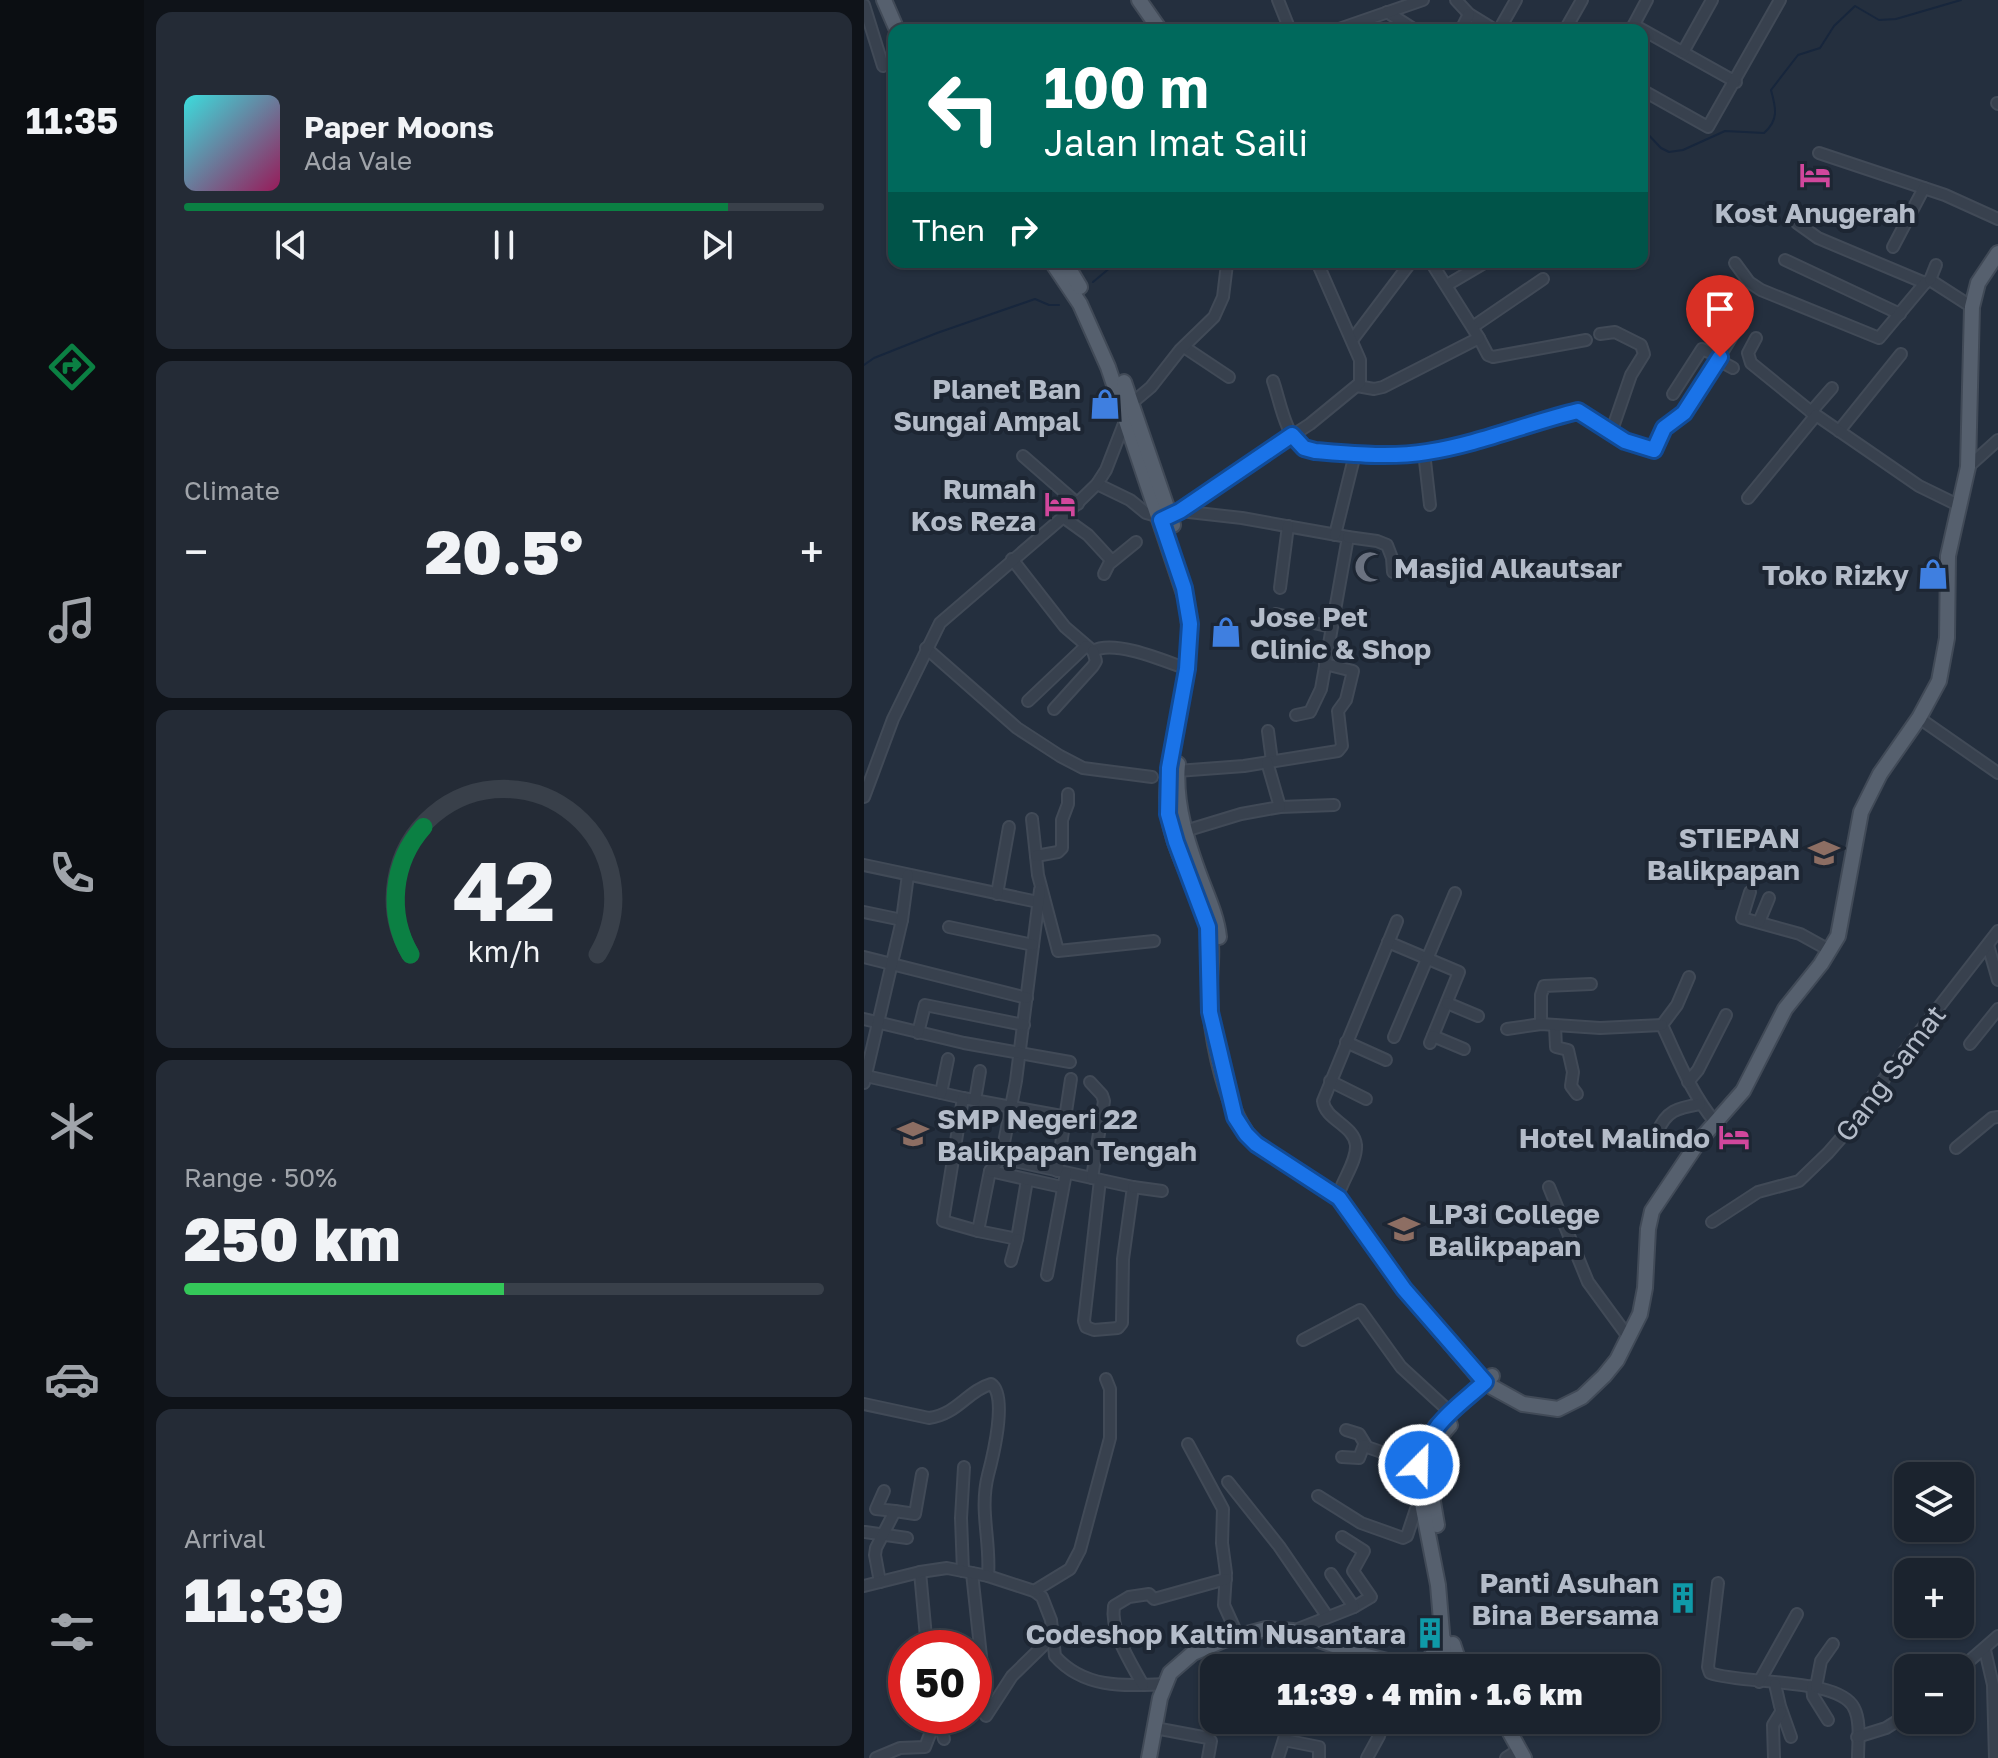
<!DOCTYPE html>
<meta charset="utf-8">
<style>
:root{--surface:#1b232e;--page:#242b36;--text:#f1f3f6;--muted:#a0a4aa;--line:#39404a;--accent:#0b8043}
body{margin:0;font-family:"Golos Text",sans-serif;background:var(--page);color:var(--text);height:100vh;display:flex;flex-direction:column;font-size:30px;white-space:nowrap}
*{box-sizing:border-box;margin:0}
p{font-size:26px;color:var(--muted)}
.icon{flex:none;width:44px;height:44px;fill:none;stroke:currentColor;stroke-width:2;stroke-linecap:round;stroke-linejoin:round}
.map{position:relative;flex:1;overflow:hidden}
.panel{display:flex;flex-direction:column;gap:12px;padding:12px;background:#0f1319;width:720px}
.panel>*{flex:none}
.guide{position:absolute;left:24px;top:24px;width:760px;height:244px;border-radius:16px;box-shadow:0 2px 6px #0004,0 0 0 2px var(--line);background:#00695c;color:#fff;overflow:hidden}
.controls{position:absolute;left:1030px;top:1462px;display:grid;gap:16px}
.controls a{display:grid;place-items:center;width:80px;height:80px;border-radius:16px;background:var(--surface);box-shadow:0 2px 6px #0004,0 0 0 2px var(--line);font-size:40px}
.speed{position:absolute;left:24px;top:1630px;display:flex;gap:16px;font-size:40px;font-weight:700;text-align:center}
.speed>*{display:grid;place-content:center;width:104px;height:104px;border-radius:50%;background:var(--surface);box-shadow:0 2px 6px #0004,0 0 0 2px var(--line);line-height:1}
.speed .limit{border:12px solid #d22;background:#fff;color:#111}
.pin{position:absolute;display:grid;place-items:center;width:68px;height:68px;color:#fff;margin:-82px -34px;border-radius:50% 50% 50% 0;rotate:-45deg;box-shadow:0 0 8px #0007}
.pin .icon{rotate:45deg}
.me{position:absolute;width:88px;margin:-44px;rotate:23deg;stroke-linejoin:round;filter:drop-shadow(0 0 6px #0008)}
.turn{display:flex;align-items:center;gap:28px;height:168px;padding:0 24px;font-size:36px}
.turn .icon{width:104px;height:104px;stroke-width:2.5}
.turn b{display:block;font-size:56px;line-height:68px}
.then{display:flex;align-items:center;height:76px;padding:0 24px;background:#0003;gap:16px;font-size:30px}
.big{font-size:60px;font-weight:800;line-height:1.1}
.panel .widget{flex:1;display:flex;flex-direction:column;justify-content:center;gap:12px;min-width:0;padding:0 28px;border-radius:16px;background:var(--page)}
.panel .dial{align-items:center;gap:0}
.dial svg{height:208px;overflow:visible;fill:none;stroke:var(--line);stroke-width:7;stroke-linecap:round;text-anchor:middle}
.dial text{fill:var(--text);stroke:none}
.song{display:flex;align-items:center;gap:24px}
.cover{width:96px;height:96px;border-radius:12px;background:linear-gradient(135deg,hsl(180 70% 55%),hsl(330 70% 35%))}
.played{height:8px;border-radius:4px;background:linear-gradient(90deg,var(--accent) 85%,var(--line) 85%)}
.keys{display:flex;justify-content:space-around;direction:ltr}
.heat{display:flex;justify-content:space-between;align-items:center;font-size:44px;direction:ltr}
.charge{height:12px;border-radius:6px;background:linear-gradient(90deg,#34c759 50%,var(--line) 0)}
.trip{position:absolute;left:336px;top:1654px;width:460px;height:80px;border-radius:16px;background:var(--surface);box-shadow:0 2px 6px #0004,0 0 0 2px var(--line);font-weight:800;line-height:80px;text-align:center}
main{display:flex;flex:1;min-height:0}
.menu{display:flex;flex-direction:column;width:144px;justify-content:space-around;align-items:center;background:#0b0e12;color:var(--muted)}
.menu .icon{width:56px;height:56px}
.menu .on{color:var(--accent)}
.menu b{font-size:36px;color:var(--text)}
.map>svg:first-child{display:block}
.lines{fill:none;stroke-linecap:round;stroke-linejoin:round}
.stream{stroke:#17263c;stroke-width:2}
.minor-casing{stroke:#414a57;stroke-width:14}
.major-casing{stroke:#414a57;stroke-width:18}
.minor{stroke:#38414e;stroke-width:10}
.major{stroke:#56606e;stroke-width:14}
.route-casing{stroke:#114b97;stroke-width:20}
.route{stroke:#1a73e8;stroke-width:14}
.labels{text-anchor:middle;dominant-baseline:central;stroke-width:8;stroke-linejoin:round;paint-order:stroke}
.poi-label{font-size:28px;font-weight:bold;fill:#b4bcc9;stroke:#1d2633;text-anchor:end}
.street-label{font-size:28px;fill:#b4bcc9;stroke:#1d2633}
</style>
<main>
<nav class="menu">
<b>11:35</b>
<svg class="icon on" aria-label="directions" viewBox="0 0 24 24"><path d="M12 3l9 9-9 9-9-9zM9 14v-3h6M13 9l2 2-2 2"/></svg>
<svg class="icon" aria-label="music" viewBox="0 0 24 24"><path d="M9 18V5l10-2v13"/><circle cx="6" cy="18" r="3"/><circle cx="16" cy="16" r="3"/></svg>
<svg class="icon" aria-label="phone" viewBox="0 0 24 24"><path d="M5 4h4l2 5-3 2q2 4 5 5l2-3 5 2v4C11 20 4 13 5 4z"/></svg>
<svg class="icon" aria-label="climate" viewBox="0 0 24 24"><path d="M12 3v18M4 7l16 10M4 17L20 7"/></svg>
<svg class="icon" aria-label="car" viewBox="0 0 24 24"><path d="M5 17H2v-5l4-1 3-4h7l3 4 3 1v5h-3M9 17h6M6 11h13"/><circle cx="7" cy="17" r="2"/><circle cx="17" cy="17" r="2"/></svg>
<svg class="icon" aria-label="filters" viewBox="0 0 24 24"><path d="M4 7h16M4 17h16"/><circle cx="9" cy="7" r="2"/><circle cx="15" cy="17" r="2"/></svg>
</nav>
<section class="panel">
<div class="widget">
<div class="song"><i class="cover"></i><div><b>Paper Moons</b><p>Ada Vale</p></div></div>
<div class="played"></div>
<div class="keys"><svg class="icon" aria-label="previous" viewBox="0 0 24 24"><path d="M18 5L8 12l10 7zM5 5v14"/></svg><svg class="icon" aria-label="pause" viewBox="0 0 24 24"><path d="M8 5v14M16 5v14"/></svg><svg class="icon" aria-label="next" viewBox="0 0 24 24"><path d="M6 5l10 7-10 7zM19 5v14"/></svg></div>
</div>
<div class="widget"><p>Climate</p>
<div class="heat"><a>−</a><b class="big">20.5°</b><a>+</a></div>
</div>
<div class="widget dial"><svg viewBox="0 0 100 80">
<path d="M14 69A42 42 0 1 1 86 69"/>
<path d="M14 69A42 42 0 0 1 19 20" stroke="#0b8043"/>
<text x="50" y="56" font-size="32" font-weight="700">42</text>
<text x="50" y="72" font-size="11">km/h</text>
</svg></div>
<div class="widget"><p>Range · 50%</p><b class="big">250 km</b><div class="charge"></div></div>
<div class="widget"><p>Arrival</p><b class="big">11:39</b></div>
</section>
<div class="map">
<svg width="1134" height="1758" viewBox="0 0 1134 1758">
<rect width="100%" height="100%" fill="#242f3e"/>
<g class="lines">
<g class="stream">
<path d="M778 128 797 148 805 152 819 150 861 131 900 133C915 120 912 108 907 90L934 55 956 48 970 26 991 6 1015 20 1032 19 1097 0"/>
<path d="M229 282 253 262"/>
<path d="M0 365 10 358 73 333 171 299 185 305H195"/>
</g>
<defs>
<g id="minor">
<path d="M414 0 426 30"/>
<path d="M592 0 605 14 631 30"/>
<path d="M0 5 19 66"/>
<path d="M523 12 551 30"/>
<path d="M770 25 872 82"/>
<path d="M444 30H448"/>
<path d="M472 30 559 0"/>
<path d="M597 30 605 14"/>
<path d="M635 30 652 0"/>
<path d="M701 30 718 0"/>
<path d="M767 30 783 0"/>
<path d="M819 52 848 0"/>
<path d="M778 90 844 127 916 0"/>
<path d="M1133 103 1134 104"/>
<path d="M955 153 1081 195 1134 219"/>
<path d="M933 223 954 238 1061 283 1066 280 1108 307"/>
<path d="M1029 247 1060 188"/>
<path d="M921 260 1036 314"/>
<path d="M871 263 885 282 897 290 1015 338 1061 283"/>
<path d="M1066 280 1072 265"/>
<path d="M583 285 622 262"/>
<path d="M610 326 679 279"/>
<path d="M736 334 751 332 777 345 780 354 767 375 747 433"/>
<path d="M615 338 624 355 629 357 722 340"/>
<path d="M892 338 884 353 887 363 951 415"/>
<path d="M489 339 547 262"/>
<path d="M320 347 365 377"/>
<path d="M854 360 869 368"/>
<path d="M409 381C416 400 421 438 441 448 454 455 476 453 491 454"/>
<path d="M493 386 510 389 519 387 615 338 567 262"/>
<path d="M809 394 838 349 856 357"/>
<path d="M947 412 968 388"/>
<path d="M975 431 1037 354"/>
<path d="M560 452 566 505"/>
<path d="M159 456 214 504"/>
<path d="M1104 467 1134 440"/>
<path d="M233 484 266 500 282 513 296 517"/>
<path d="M884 498 952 415 1055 486 1096 506"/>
<path d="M316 511 378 518 484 537 457 689 446 712 432 715"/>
<path d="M199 517 224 535 248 561"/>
<path d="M303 517 446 424 496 383V360L453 262"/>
<path d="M471 535 491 454 563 452 714 411 761 441 790 450 800 428 826 406 873 328"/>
<path d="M484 537 513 541 523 545 528 558 529 572"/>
<path d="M148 559 201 627 229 651"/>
<path d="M240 574 245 564 272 542"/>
<path d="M416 588 424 526"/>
<path d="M412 614 467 627"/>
<path d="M62 648 153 728 196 756 219 768 288 777"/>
<path d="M229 651C250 639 301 661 323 669"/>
<path d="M164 701 222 646"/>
<path d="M190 709 229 666 232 661 229 651"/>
<path d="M1055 718 1134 773"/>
<path d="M404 731 408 761"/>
<path d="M313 771 380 766 474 751 478 746 474 711 482 700 489 671 461 664"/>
<path d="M0 797 29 719 76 623 198 518 233 484 242 470 268 403 287 387 316 350 350 317 359 297 363 264"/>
<path d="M416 807 470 805"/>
<path d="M168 819 174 875 194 951 290 941"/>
<path d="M321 831 377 814 416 807 403 762"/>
<path d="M172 856 194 852 198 848V820L204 804V794"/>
<path d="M0 865 174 902"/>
<path d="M176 890 152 1081 137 1158 269 1187 259 1259 258 1323 254 1328 230 1330 222 1327 220 1321 236 1180"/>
<path d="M886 892 878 918 936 934 965 950"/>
<path d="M133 894 145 827"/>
<path d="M0 912 38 920"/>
<path d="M895 922 905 898"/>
<path d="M85 927 169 945"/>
<path d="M524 942 595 972 566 1043"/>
<path d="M1124 945 1134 980"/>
<path d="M0 957 163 998"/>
<path d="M825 977 813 1005 798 1025C814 1059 827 1093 851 1122"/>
<path d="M583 1003 614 1016"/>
<path d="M0 1019 100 1043 206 1062"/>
<path d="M677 1024V995L680 986 727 984"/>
<path d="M691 1026 692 1047 704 1050 709 1072 707 1086 713 1094"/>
<path d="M643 1029 677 1024 736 1028 798 1025"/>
<path d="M54 1033 61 1005 160 1025"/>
<path d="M569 1036 600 1049"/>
<path d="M530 1037 591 893"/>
<path d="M482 1042 522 1060"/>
<path d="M1106 1044 1134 1009"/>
<path d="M2 1076 99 1098 236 1123"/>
<path d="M466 1081 502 1099"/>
<path d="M226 1082 238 1095 240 1101 228 1178"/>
<path d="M824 1082 834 1070 862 1015"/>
<path d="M0 1083 38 920 44 875"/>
<path d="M77 1093 84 1059"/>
<path d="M99 1098 79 1221 114 1231"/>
<path d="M111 1100 116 1071"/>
<path d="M793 1133C802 1110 814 1108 836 1104"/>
<path d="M1092 1148 1128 1118 1134 1117"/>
<path d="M91 1149 137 1158 126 1171 114 1231 153 1239 163 1180"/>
<path d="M126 1171 198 1187"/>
<path d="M193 1171 207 1079"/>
<path d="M269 1187 298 1191"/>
<path d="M685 1187 724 1282 765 1338"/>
<path d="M477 1188C482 1175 493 1159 492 1145 490 1125 461 1120 459 1101L533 921"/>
<path d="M848 1222 894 1192 935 1181 964 1153 991 1122 1029 1066 1134 931"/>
<path d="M147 1261 153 1239"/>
<path d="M183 1275 202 1173"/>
<path d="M439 1340 496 1310 537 1367 586 1412"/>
<path d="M0 1404 65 1418C94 1414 103 1391 127 1384 144 1395 129 1456 124 1475 115 1511 127 1541 124 1576"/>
<path d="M482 1430 495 1434 503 1447 555 1465"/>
<path d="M324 1444 359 1509 358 1543 362 1573 360 1605 374 1636"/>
<path d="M478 1457 495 1458 500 1445"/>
<path d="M364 1482 415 1546 463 1616"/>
<path d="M20 1491 12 1509 31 1511"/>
<path d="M454 1496 497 1523 539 1538 543 1536 552 1509 560 1506"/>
<path d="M1 1532 43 1538"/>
<path d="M478 1537 500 1551 489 1571 507 1597 490 1607"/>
<path d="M99 1571 97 1518 100 1467"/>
<path d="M56 1572 63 1648"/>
<path d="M108 1573 119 1675"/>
<path d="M16 1582 11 1555 12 1548 31 1511 51 1514 58 1474"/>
<path d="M854 1583 844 1667 846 1673C879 1685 975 1677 990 1708 997 1721 994 1743 994 1758"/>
<path d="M0 1586 56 1572 83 1568 124 1576 170 1591 178 1597 187 1620 191 1656C220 1689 261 1686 300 1684"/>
<path d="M170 1591 206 1569 216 1550 246 1438V1389L242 1379"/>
<path d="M429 1631 490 1607 467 1574"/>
<path d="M1121 1650 1129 1685 1131 1758"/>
<path d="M1096 1669 1134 1636"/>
<path d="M895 1682 933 1614"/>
<path d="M911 1684 916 1706 927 1737"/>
<path d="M279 1685C267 1663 246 1632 250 1606L265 1597 285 1594 290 1599 362 1579"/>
<path d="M948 1686 949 1696 964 1720"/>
<path d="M952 1687 957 1661 969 1644"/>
<path d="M122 1716 148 1676 187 1638"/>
<path d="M68 1728H77L80 1739"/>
<path d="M291 1728 344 1738 347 1741 344 1758"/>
<path d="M993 1737 1022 1728 1044 1714"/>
<path d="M420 1740 455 1747V1758"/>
<path d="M12 1758 36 1748 61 1747 68 1729 67 1716"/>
<path d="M414 1758 426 1720"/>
<path d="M503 1758 515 1736 520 1720"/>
<path d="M642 1758 656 1749"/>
<path d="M910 1758 909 1725 917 1712"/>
</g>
<g id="major">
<path d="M20 0 33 30"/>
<path d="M275 0 296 30"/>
<path d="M188 262 216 304 244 367 322 600C335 667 304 731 303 798 303 845 334 886 345 930 350 951 345 975 346 997 347 1038 362 1115 392 1144L475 1198 540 1289 613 1375 628 1387 659 1404 694 1409 718 1397 740 1376 753 1360 776 1314 781 1288 784 1229 788 1211 835 1141 879 1091 921 1009 957 964 974 936 997 812 1016 774 1055 718 1075 681 1083 638 1084 556 1104 467 1108 307 1114 283 1134 253"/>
<path d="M201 262 216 287"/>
<path d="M260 382 309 525"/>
<path d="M314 764C310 804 324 845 338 882 345 900 353 918 355 937"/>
<path d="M573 1525C567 1489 557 1455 586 1425"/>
<path d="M589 1644 597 1668"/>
<path d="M558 1668 580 1640"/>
<path d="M581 1668 574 1585 556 1493 555 1465 560 1445 572 1426 628 1376"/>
<path d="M639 1720 660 1758"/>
<path d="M285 1758 296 1698 306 1673 329 1653 360 1640 402 1629 429 1631 495 1654 551 1668"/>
</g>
</defs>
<use href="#minor" class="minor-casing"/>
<use href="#major" class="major-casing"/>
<use href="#minor" class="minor"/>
<use href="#major" class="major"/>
</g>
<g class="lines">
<defs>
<path id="route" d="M555 1465C567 1422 590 1410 621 1382L540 1289 475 1198 392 1144 382 1134 371 1117 346 1012 344 927 312 842 304 814 305 768 323 669 326 624 320 588 297 520 316 511 428 435 440 448 451 451C488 454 526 458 563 452 615 444 664 423 714 411L761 441 790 450 800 428 820 413 856 357"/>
</defs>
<use href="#route" class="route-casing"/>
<use href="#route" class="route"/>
</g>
<defs>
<symbol id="hotel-bare" viewBox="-9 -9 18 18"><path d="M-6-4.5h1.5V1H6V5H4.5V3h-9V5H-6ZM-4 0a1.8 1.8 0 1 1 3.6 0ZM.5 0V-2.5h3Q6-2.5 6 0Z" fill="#d1479c" stroke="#1d2633" stroke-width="2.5" paint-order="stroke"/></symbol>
<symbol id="shop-bare" viewBox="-9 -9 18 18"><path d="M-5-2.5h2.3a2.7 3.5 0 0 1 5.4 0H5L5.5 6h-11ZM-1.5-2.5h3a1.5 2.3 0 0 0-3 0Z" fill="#3f7fe0" stroke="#1d2633" stroke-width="2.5" paint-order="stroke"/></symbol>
<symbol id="mosque-bare" viewBox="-9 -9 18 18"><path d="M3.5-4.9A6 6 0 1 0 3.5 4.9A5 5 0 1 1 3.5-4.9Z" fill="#6b7280" stroke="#1d2633" stroke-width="2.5" paint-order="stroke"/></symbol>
<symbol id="school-bare" viewBox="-9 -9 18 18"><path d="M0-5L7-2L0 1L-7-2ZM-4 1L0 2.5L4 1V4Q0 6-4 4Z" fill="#8d6e63" stroke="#1d2633" stroke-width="2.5" paint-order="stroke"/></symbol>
<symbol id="building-bare" viewBox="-9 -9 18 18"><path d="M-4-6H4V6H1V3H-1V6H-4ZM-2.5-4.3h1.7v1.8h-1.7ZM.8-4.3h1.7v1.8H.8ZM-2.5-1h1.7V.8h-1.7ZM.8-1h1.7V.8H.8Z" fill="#0f9aa8" stroke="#1d2633" stroke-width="2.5" paint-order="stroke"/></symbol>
</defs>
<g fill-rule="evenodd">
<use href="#hotel-bare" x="929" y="153" width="44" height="44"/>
<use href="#shop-bare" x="219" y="382" width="44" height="44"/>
<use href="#hotel-bare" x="174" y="482" width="44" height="44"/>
<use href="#mosque-bare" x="484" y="545" width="44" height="44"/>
<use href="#shop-bare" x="1047" y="552" width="44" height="44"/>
<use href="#shop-bare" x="340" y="610" width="44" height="44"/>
<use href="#school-bare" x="938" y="831" width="44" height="44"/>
<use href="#school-bare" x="27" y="1112" width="44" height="44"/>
<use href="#hotel-bare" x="848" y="1115" width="44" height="44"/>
<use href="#school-bare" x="518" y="1207" width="44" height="44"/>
<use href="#building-bare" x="797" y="1576" width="44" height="44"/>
<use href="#building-bare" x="544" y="1611" width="44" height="44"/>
</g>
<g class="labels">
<g class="poi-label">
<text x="951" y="212" text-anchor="middle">Kost Anugerah</text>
<text x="217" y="388">Planet Ban<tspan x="217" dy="32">Sungai Ampal</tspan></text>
<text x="172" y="488">Rumah<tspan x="172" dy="32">Kos Reza</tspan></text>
<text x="530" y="567" text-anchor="start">Masjid Alkautsar</text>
<text x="1045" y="574">Toko Rizky</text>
<text x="386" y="616" text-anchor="start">Jose Pet<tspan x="386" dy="32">Clinic &amp; Shop</tspan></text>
<text x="936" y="837">STIEPAN<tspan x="936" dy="32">Balikpapan</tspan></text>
<text x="73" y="1118" text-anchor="start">SMP Negeri 22<tspan x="73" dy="32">Balikpapan Tengah</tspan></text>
<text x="846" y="1137">Hotel Malindo</text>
<text x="564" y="1213" text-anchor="start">LP3i College<tspan x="564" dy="32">Balikpapan</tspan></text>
<text x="795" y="1582">Panti Asuhan<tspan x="795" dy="32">Bina Bersama</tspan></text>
<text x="542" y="1633">Codeshop Kaltim Nusantara</text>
</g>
<g class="street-label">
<text transform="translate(1026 1073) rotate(-53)">Gang Samat</text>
</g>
</g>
</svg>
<div class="controls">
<a><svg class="icon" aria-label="layers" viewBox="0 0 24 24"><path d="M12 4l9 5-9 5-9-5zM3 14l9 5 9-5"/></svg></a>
<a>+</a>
<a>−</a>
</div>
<div class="speed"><div class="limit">50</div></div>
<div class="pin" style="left:856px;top:357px;background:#d93025"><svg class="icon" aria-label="arrive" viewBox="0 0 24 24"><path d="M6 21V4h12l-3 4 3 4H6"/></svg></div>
<svg class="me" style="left:555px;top:1465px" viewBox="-20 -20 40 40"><circle r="17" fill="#1a73e8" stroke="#fff" stroke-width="3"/><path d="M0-11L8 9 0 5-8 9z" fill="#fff"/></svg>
<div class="trip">11:39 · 4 min · 1.6 km</div>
<div class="guide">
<div class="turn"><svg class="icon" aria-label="left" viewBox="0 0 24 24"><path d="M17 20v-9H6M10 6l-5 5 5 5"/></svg><div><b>100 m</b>Jalan Imat Saili</div></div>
<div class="then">Then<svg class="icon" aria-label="right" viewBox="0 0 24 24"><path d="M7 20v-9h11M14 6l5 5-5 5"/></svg></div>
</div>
</div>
</main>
